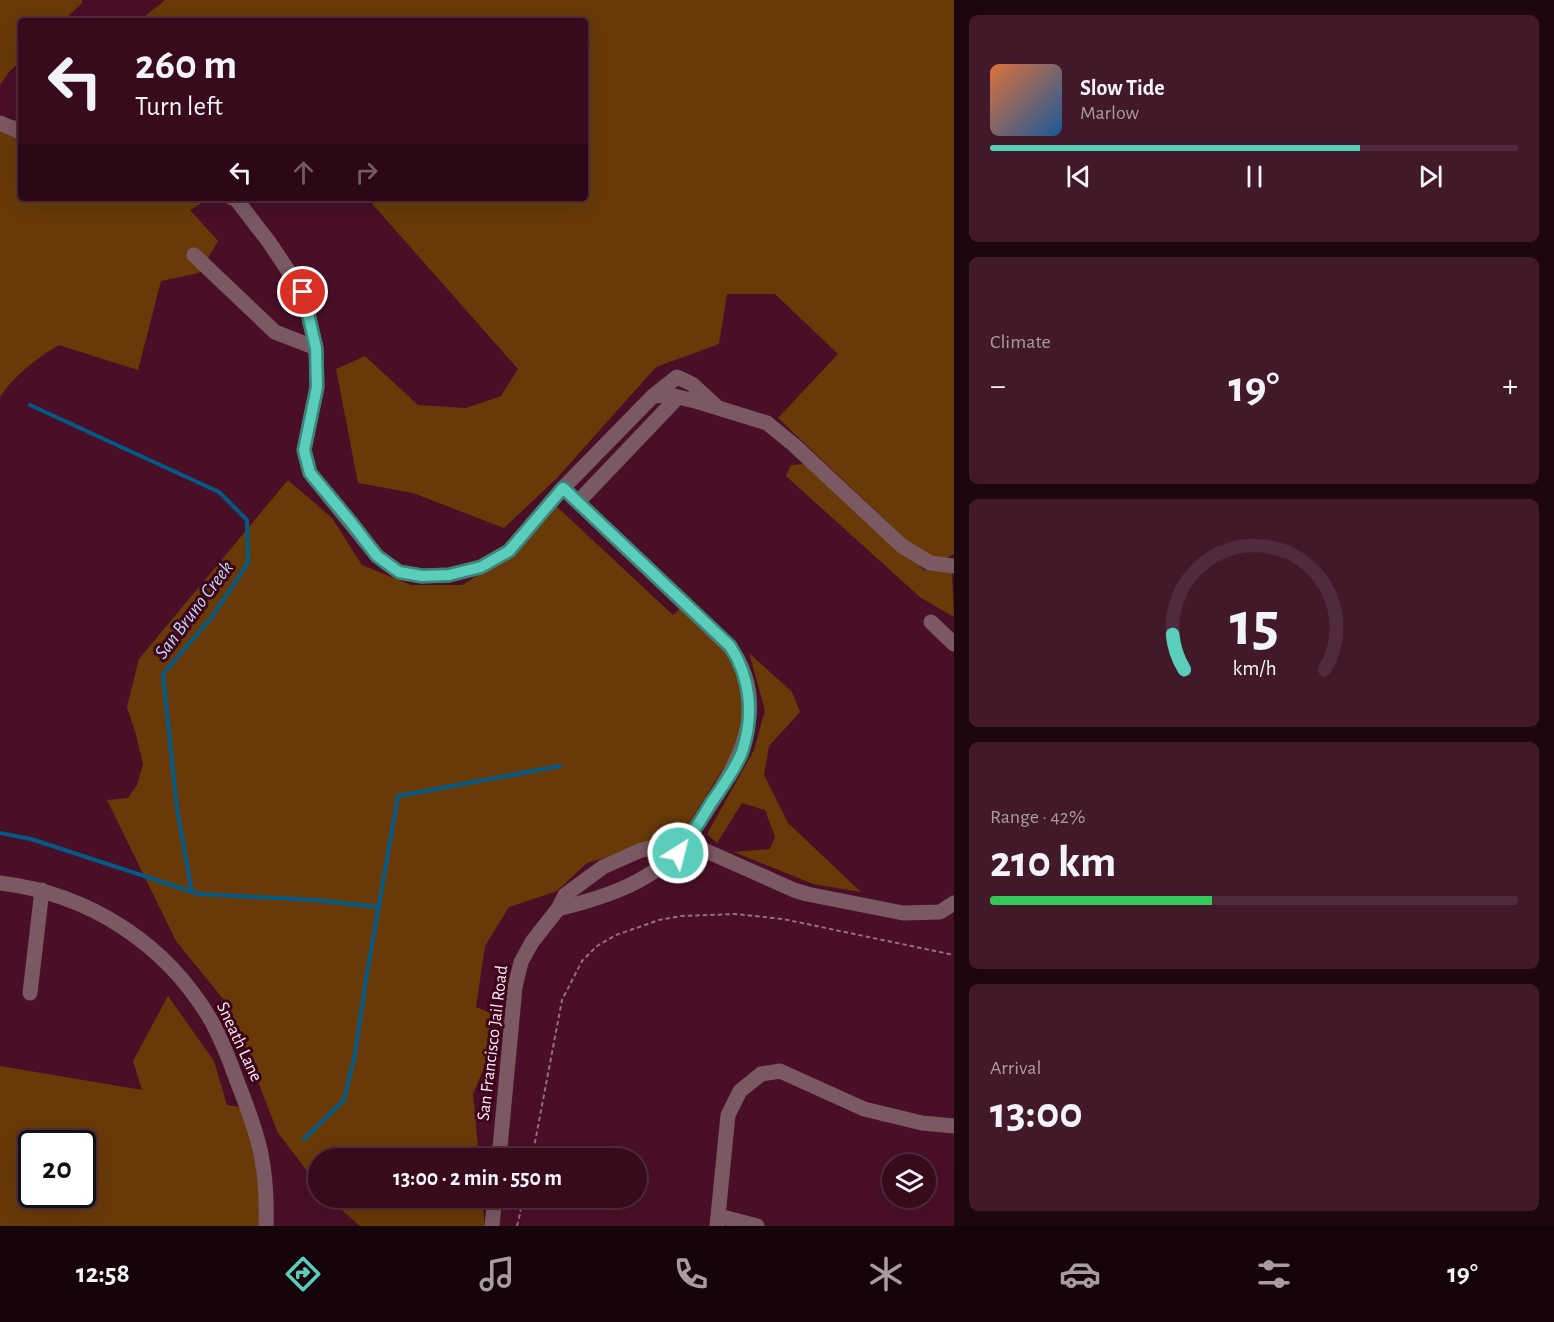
<!DOCTYPE html>
<meta charset="utf-8">
<style>
:root{--surface:#370b1c;--page:#421929;--text:#f1f3f6;--muted:#aa9ba3;--line:#512b3b;--accent:#5bcebb}
body{margin:0;font-family:"Alegreya Sans",sans-serif;background:var(--page);color:var(--text);height:100vh;display:flex;flex-direction:column;font-size:22px;white-space:nowrap}
*{box-sizing:border-box;margin:0}
p{font-size:20px;color:var(--muted)}
.icon{flex:none;width:33px;height:33px;fill:none;stroke:currentColor;stroke-width:2;stroke-linecap:round;stroke-linejoin:round}
.map{position:relative;flex:1;overflow:hidden}
.drawer{display:flex;flex-direction:column;gap:15px;padding:15px;background:#1e060f;width:600px}
.drawer>*{flex:none}
.banner{position:absolute;left:18px;top:18px;width:570px;height:183px;border-radius:6px;box-shadow:0 6px 24px #0002,0 0 0 2px var(--line);background:#370b1c;color:var(--text);overflow:hidden}
.fabs{position:absolute;left:882px;top:1154px;display:grid;gap:12px}
.fabs a{display:grid;place-items:center;width:54px;height:54px;border-radius:50%;background:var(--surface);box-shadow:0 6px 24px #0002,0 0 0 2px var(--line);font-size:30px}
.speed{position:absolute;left:18px;top:1130px;display:flex;gap:12px;font-size:30px;font-weight:700;text-align:center}
.speed>*{display:grid;place-content:center;width:78px;height:78px;border-radius:50%;background:var(--surface);box-shadow:0 6px 24px #0002,0 0 0 2px var(--line);line-height:1}
.speed .limit{border:3px solid #111;border-radius:9px;background:#fff;color:#111}
.pin{position:absolute;display:grid;place-items:center;width:51px;height:51px;color:#fff;margin:-26px;border:3px solid #fff;border-radius:50%;box-shadow:0 2px 6px #0007}
.me{position:absolute;width:66px;margin:-33px;rotate:36deg;stroke-linejoin:round;filter:drop-shadow(0 0 4px #0008)}
.turn{display:flex;align-items:center;gap:21px;height:126px;padding:0 18px;font-size:27px}
.turn .icon{width:78px;height:78px;stroke-width:2.5}
.turn b{display:block;font-size:42px;line-height:51px}
.lanes{display:flex;align-items:center;height:57px;padding:0 18px;background:#0003;justify-content:center;gap:30px;direction:ltr}
.lanes .off{opacity:.35}
.big{font-size:45px;font-weight:600;line-height:1.1}
.drawer .widget{flex:1;display:flex;flex-direction:column;justify-content:center;gap:9px;min-width:0;padding:0 21px;border-radius:9px;background:var(--page)}
.drawer .dial{align-items:center;gap:0}
.dial svg{height:156px;overflow:visible;fill:none;stroke:var(--line);stroke-width:7;stroke-linecap:round;text-anchor:middle}
.dial text{fill:var(--text);stroke:none}
.song{display:flex;align-items:center;gap:18px}
.cover{width:72px;height:72px;border-radius:9px;background:linear-gradient(135deg,hsl(20 70% 55%),hsl(210 70% 35%))}
.played{height:6px;border-radius:3px;background:linear-gradient(90deg,var(--accent) 70%,var(--line) 70%)}
.keys{display:flex;justify-content:space-around;direction:ltr}
.heat{display:flex;justify-content:space-between;align-items:center;font-size:33px;direction:ltr}
.charge{height:9px;border-radius:4px;background:linear-gradient(90deg,#34c759 42%,var(--line) 0)}
.trip{position:absolute;left:308px;top:1148px;width:339px;height:60px;border-radius:30px;background:var(--surface);box-shadow:0 6px 24px #0002,0 0 0 2px var(--line);font-weight:600;line-height:60px;text-align:center}
.menu{display:flex;height:96px;justify-content:space-around;align-items:center;background:#16040b;color:var(--muted)}
.menu .icon{width:42px;height:42px}
.menu .active{color:var(--accent)}
.menu b{font-size:27px;color:var(--text)}
main{display:flex;flex:1;min-height:0}
.map>svg:first-child{display:block}
.green{fill:#683a08;fill-rule:evenodd}
.lines{fill:none;stroke-linecap:round;stroke-linejoin:round}
.stream{stroke:#045a87;stroke-width:4}
.path{stroke:#956d7c;stroke-width:2;stroke-dasharray:4.5 3;stroke-linecap:butt}
.minor{stroke:#7b5962;stroke-width:15}
.route-casing{stroke:#3b867a;stroke-width:15}
.route{stroke:#5bcebb;stroke-width:10}
.labels{text-anchor:middle;dominant-baseline:central;stroke-width:6;stroke-linejoin:round;paint-order:stroke}
.street-label{font-size:18px;fill:#fcecf0;stroke:#3d041c}
.water-label{font-size:20px;font-style:italic;fill:#b6d9f4;stroke:#3d041c}
</style>
<main>
<div class="map">
<svg width="954" height="1226" viewBox="0 0 954 1226">
<rect width="100%" height="100%" fill="#490f26"/>
<g class="green">
<path d="M0 0H82V3L63 21H21V61L9 72 0 85Z"/>
<path d="M165 0H954V554L945 559 920 553 778 418 838 354 775 294H727L719 344 656 367 557 478 504 528 413 493 358 483 336 369 365 356 418 405 466 408 501 396 518 369 367 198H585V21H139Z"/>
<path d="M0 120H21V198H210L190 210 218 241 199 273 161 281 138 370 59 345C36 359 15 374 0 397Z"/>
<path d="M805 464 924 570 952 573 954 617 921 598 786 476 791 465Z"/>
<path d="M288 480 332 518 362 565 411 585H462L510 556 555 505 673 615 681 608 732 659 744 696 739 743 685 830 668 839 587 863 557 891 509 907 485 946 476 1007 505 1019 473 1094 479 1158H318V1185L278 1133 228 1005 176 941 107 800 128 798 137 785 143 764 136 735 127 707 139 659Z"/>
<path d="M749 653 792 692 800 712 769 746 764 775 788 823 861 892 813 884 734 852 770 849 775 837 765 810 742 803 717 843 707 834 754 750 765 710Z"/>
<path d="M168 996 214 1061 227 1105 253 1109 267 1226H0V1066L142 1090 133 1061ZM32 1143H82V1194H32Z"/>
<path d="M327 1197H482L485 1226H360Z"/>
</g>
<g class="lines">
<g class="stream">
<path d="M30 405 219 492 247 520 248 563 211 618 163 674 177 809 192 892"/>
<path d="M0 833 31 839 199 894 315 900 379 907"/>
<path d="M304 1139 344 1100 355 1054 366 979 398 796 560 766"/>
</g>
<g class="path">
<path d="M532 1158 562 1000 582 961 597 946 616 935 659 920 681 916 735 914 783 919 954 955"/>
<path d="M517 1226 524 1197"/>
</g>
<g class="minor">
<path d="M0 123 21 132"/>
<path d="M232 198 236 199 269 242 303 293 316 348 317 387 304 450 310 473 377 556 399 572 422 576 449 575 481 567 509 551 563 488 730 647C780 717 724 783 686 842 654 882 606 897 558 909"/>
<path d="M194 255 275 332 316 348"/>
<path d="M653 396 677 377 692 384 715 405"/>
<path d="M563 488 653 396 670 395 699 402 767 423 794 445 902 546 930 563 954 566"/>
<path d="M578 502 678 397"/>
<path d="M931 622 954 644"/>
<path d="M0 883C90 894 167 944 212 1022 222 1041 230 1061 237 1081 259 1136 268 1166 266 1226"/>
<path d="M30 993 42 890"/>
<path d="M499 1158 515 987 521 962 532 942 558 909 565 895 603 867 639 851 656 846 686 842 794 890 807 894 903 913 940 912 954 903"/>
<path d="M719 1216 757 1226"/>
<path d="M492 1226 495 1197"/>
<path d="M717 1226 728 1115 740 1091 761 1074 780 1071 864 1109 922 1123 954 1126"/>
</g>
</g>
<g class="lines">
<defs>
<path id="route" d="M303 292 316 348 317 387 304 450 310 473 350 521 377 556 399 572 422 576 449 575 481 567 509 551 563 488 730 646C751 678 754 716 742 752 735 770 722 787 711 803 701 820 691 837 678 853"/>
</defs>
<use href="#route" class="route-casing"/>
<use href="#route" class="route"/>
</g>
<g class="labels">
<g class="street-label">
<text transform="translate(239 1042) rotate(65)">Sneath Lane</text>
<text transform="translate(493 1043) rotate(-83)">San Francisco Jail Road</text>
</g>
<g class="water-label">
<text transform="translate(194 610) rotate(-53)">San Bruno Creek</text>
</g>
</g>
</svg>
<div class="fabs">
<a><svg class="icon" aria-label="layers" viewBox="0 0 24 24"><path d="M12 4l9 5-9 5-9-5zM3 14l9 5 9-5"/></svg></a>
</div>
<div class="speed"><div class="limit">20</div></div>
<div class="pin" style="left:303px;top:292px;background:#d93025"><svg class="icon" aria-label="arrive" viewBox="0 0 24 24"><path d="M6 21V4h12l-3 4 3 4H6"/></svg></div>
<svg class="me" style="left:678px;top:853px" viewBox="-20 -20 40 40"><circle r="17" fill="#5bcebb" stroke="#fff" stroke-width="3"/><path d="M0-11L8 9 0 5-8 9z" fill="#fff"/></svg>
<div class="trip">13:00 · 2 min · 550 m</div>
<div class="banner">
<div class="turn"><svg class="icon" aria-label="left" viewBox="0 0 24 24"><path d="M17 20v-9H6M10 6l-5 5 5 5"/></svg><div><b>260 m</b>Turn left</div></div>
<div class="lanes"><svg class="icon" aria-label="left" viewBox="0 0 24 24"><path d="M17 20v-9H6M10 6l-5 5 5 5"/></svg><svg class="icon off" aria-label="ahead" viewBox="0 0 24 24"><path d="M12 20V5M6 11l6-6 6 6"/></svg><svg class="icon off" aria-label="right" viewBox="0 0 24 24"><path d="M7 20v-9h11M14 6l5 5-5 5"/></svg></div>
</div>
</div>
<section class="drawer">
<div class="widget">
<div class="song"><i class="cover"></i><div><b>Slow Tide</b><p>Marlow</p></div></div>
<div class="played"></div>
<div class="keys"><svg class="icon" aria-label="previous" viewBox="0 0 24 24"><path d="M18 5L8 12l10 7zM5 5v14"/></svg><svg class="icon" aria-label="pause" viewBox="0 0 24 24"><path d="M8 5v14M16 5v14"/></svg><svg class="icon" aria-label="next" viewBox="0 0 24 24"><path d="M6 5l10 7-10 7zM19 5v14"/></svg></div>
</div>
<div class="widget"><p>Climate</p>
<div class="heat"><a>−</a><b class="big">19°</b><a>+</a></div>
</div>
<div class="widget dial"><svg viewBox="0 0 100 80">
<path d="M14 69A42 42 0 1 1 86 69"/>
<path d="M14 69A42 42 0 0 1 8 51" stroke="#5bcebb"/>
<text x="50" y="56" font-size="32" font-weight="700">15</text>
<text x="50" y="72" font-size="11">km/h</text>
</svg></div>
<div class="widget"><p>Range · 42%</p><b class="big">210 km</b><div class="charge"></div></div>
<div class="widget"><p>Arrival</p><b class="big">13:00</b></div>
</section>
</main>
<nav class="menu">
<b>12:58</b>
<svg class="icon active" aria-label="directions" viewBox="0 0 24 24"><path d="M12 3l9 9-9 9-9-9zM9 14v-3h6M13 9l2 2-2 2"/></svg>
<svg class="icon" aria-label="music" viewBox="0 0 24 24"><path d="M9 18V5l10-2v13"/><circle cx="6" cy="18" r="3"/><circle cx="16" cy="16" r="3"/></svg>
<svg class="icon" aria-label="phone" viewBox="0 0 24 24"><path d="M5 4h4l2 5-3 2q2 4 5 5l2-3 5 2v4C11 20 4 13 5 4z"/></svg>
<svg class="icon" aria-label="climate" viewBox="0 0 24 24"><path d="M12 3v18M4 7l16 10M4 17L20 7"/></svg>
<svg class="icon" aria-label="car" viewBox="0 0 24 24"><path d="M5 17H2v-5l4-1 3-4h7l3 4 3 1v5h-3M9 17h6M6 11h13"/><circle cx="7" cy="17" r="2"/><circle cx="17" cy="17" r="2"/></svg>
<svg class="icon" aria-label="filters" viewBox="0 0 24 24"><path d="M4 7h16M4 17h16"/><circle cx="9" cy="7" r="2"/><circle cx="15" cy="17" r="2"/></svg>
<b>19°</b>
</nav>
